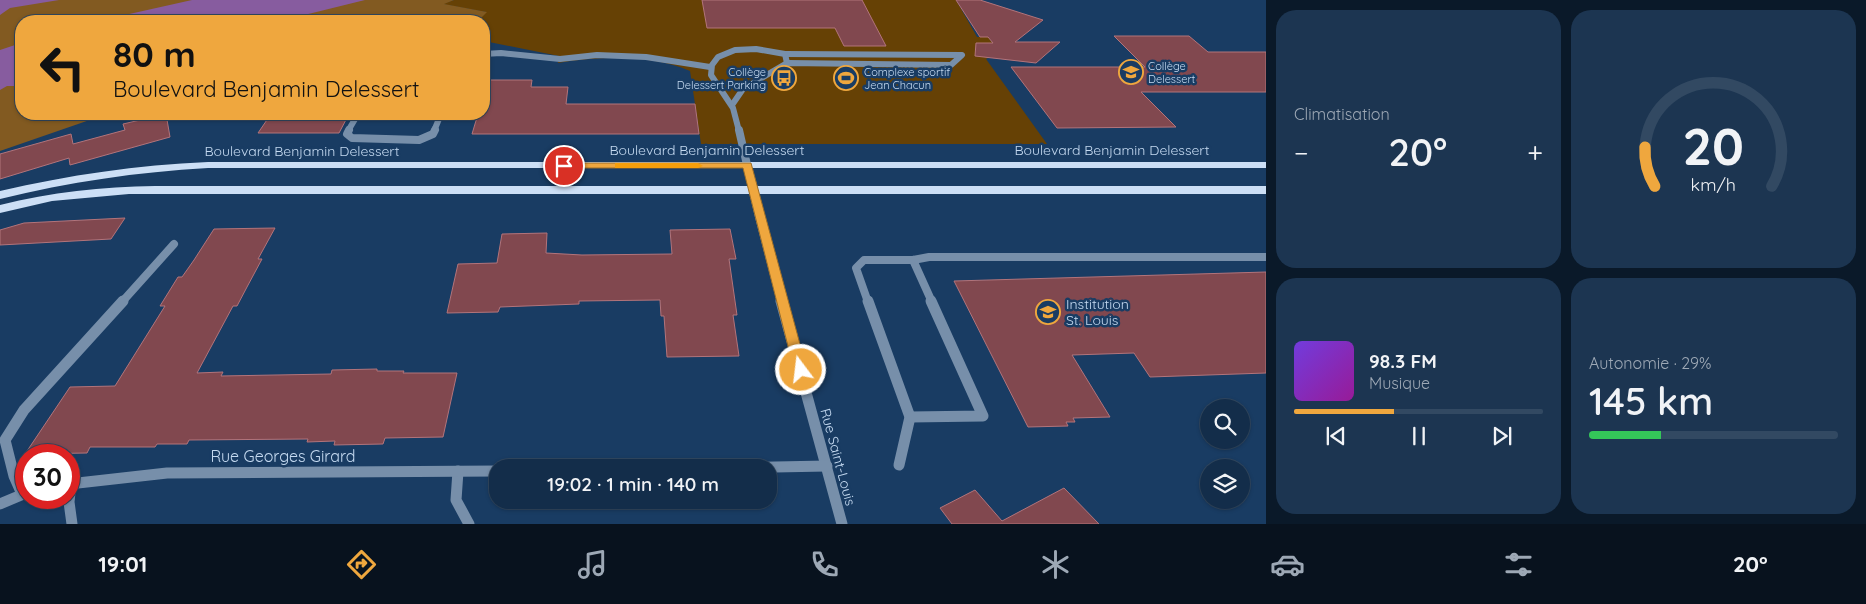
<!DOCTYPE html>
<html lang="fr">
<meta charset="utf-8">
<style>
:root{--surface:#132d4a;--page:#1c3551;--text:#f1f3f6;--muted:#9da8b5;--line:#324962;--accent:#efa73e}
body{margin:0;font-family:Quicksand,sans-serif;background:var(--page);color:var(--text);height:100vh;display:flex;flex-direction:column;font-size:19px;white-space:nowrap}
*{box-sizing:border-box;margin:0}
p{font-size:16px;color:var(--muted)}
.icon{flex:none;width:28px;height:28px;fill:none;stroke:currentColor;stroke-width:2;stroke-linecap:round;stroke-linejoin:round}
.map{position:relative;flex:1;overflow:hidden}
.sheet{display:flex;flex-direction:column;gap:10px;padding:10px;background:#0a1929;width:600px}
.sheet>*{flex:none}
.hud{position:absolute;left:15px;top:15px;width:475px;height:105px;border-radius:20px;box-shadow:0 1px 4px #0004,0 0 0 1px var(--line);background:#efa73e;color:#111;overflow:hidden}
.fabs{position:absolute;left:1200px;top:399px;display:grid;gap:10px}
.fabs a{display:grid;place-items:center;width:50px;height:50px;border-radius:50%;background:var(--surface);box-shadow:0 1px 4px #0004,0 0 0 1px var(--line);font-size:25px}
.speed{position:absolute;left:15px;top:444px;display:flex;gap:10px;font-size:25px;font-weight:700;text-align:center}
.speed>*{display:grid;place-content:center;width:65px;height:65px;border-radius:50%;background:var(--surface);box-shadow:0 1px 4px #0004,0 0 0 1px var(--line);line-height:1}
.speed .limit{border:8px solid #d22;background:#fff;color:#111}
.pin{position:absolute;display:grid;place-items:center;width:42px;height:42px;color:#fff;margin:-21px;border:2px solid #fff;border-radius:50%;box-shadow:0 1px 5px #0007}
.me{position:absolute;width:55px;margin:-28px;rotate:345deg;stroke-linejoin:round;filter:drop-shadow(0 0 4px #0008)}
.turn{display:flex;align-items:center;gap:18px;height:105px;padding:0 15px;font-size:22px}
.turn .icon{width:65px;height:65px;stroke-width:2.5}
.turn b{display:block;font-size:35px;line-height:42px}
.big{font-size:38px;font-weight:600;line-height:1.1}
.sheet .card{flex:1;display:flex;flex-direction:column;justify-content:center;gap:8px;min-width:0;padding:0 18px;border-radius:20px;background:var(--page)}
.sheet .dial{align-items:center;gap:0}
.dial svg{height:130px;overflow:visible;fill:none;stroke:var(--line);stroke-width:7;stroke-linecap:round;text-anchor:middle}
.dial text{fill:var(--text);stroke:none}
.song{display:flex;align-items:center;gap:15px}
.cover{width:60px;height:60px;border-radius:8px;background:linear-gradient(135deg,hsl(260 70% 55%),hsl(300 70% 35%))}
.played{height:5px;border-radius:2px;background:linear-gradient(90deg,var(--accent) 40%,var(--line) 40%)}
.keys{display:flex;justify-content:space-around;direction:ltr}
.heat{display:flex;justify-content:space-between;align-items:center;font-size:28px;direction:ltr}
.charge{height:8px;border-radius:4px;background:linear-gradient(90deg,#34c759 29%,var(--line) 0)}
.sheet .tiles{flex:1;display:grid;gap:10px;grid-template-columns:repeat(2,1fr)}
.trip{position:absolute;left:489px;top:459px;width:288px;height:50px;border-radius:20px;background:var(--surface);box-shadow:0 1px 4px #0004,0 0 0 1px var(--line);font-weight:600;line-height:50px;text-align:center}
.dock{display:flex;height:80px;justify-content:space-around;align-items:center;background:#08121e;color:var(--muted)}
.dock .icon{width:35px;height:35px}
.dock .selected{color:var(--accent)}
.dock b{font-size:22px;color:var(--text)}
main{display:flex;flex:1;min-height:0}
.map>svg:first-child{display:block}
.green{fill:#664105}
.forest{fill:#825a21}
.water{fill:#875c9f}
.building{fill:#81484f;stroke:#b2747b}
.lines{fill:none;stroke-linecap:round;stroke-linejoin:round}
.minor-far2{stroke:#778faa;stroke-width:6}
.minor-far1{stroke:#778faa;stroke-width:8}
.minor{stroke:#778faa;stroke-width:11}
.major{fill:#ccdff6;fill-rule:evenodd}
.route{fill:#efa73e;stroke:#9b6d28}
.slow{fill:#f59e0b}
.labels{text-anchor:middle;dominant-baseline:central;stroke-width:5;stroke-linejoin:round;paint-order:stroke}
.far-poi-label{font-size:11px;fill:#c4d9f0;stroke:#193c63;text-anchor:start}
.street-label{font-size:14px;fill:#c4d9f0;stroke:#193c63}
.poi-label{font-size:14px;fill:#c4d9f0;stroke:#193c63;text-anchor:start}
.near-street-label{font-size:16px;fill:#c4d9f0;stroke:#193c63}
</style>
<main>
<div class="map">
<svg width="1266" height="524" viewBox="0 0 1266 524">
<rect width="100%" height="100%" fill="#193c63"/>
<path class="green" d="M454 0H956L977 37H988L1000 52 986 59 1047 144H701L690 71C649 54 601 56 558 63L559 56 484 41V21H478L486 12 442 4Z"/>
<path class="forest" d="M0 0H454L444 4 487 12 478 21H21V114H107L0 151Z"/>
<g class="water">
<path d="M0 0H59L10 8 0 15Z"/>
<path d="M192 0H365L280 21H98Z"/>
<path d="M21 43V86H7L0 90V50Z"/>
</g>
<g class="building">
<path d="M702 0H862L886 46H844L835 28H707Z"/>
<path d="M956 0H980L1043 20 1015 42H1060L1036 63 975 56 976 43H993L988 37H980Z"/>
<path d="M1114 36H1189L1208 52H1266V92H1141L1176 127 1057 128 1011 67H1145Z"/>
<path d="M484 80H532L531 87H568L566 104H695L699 134H472L478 114H484Z"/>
<path d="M166 114 170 137 70 165 69 158 0 179V154L71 134 73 144 125 130 123 124Z"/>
<path d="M271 114H349L339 133H258Z"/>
<path d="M125 218 111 239 0 245V230L24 223Z"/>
<path d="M275 228 258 259H262L247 287 237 306H233L197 373 223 372 221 376 331 374 332 370 377 369V371H404L403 373H457L443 437 385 438 383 444 334 445 335 441 307 442 308 439 189 440 187 444H157L155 447H90L87 453 25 454 70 387 115 386 165 306H160L178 277H182L194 260 214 229Z"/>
<path d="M730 229 736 259H729L737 315H733L739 356 667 357 664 316H661L660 300 579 301V304L500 307 498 312 447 313 458 264 497 263 502 234 547 233 546 253 582 255 672 254 670 230Z"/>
<path d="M1266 272V373L1150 377 1134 353 1072 355 1110 417 1073 418 1075 422H1066L1068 426 1028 427 954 281Z"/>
<path d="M1064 488 1099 524H952L940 508 975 490 1002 521Z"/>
</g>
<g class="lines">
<g class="minor-far2">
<path d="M484 54 501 53 560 59 597 55 646 57 710 67"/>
<path d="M732 105 743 89 787 63 951 65 962 55 785 54"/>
<path d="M348 131 358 114"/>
<path d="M434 131 441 114"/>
<path d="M739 131 733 108 711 75 712 65 718 57 735 50 756 49 785 54 787 63"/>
</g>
<g class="minor-far1">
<path d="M349 130 347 134 352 138 419 140 433 134 435 130"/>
<path d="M739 130 759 217 781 302"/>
<path d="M913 260 932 302"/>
<path d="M122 302 174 244"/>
<path d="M868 302 856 268 864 260H913L929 257H1266"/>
</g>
<g class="minor">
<path d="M781 301 842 524"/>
<path d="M868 301 910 417 899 465"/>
<path d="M910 417 983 416 931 301"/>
<path d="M727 468 827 466"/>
<path d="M458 471 456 500 469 524"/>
<path d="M69 484 167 473 498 471"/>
<path d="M71 484 69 502 72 524"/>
<path d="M22 494 14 476 5 440 24 410 123 301"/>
<path d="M0 504 26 493"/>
</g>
<g class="major">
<path d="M208 162H1266V168H208C137 172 69 182 0 199V191C69 175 137 165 208 162Z"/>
<path d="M155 186H1266V194H129L52 201 0 213V205C51 192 102 187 155 186Z"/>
</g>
</g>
<path class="route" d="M560 163H751L807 370 806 374 801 375 796 374 794 370 743 168H560Z"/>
<path class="slow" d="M615 163H698L703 166 698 168H615Z"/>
<defs>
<symbol id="school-ring" viewBox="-11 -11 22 22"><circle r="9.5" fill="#193c63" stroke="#efa73e" stroke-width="1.5"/><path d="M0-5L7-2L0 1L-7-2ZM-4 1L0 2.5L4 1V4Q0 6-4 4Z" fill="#efa73e"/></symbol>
<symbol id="bus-ring" viewBox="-11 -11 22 22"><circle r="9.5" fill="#193c63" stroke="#efa73e" stroke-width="1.5"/><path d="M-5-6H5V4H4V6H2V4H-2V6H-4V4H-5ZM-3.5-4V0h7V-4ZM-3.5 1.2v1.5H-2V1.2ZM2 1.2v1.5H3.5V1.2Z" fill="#efa73e"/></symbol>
<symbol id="stadium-ring" viewBox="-11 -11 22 22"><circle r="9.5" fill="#193c63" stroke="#efa73e" stroke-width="1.5"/><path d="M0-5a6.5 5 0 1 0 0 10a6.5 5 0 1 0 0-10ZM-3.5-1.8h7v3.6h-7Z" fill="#efa73e"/></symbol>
</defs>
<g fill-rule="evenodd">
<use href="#school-ring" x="1117" y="58" width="28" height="28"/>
<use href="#bus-ring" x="770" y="64" width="28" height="28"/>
<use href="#stadium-ring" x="832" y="64" width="28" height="28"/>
<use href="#school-ring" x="1034" y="298" width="28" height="28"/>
</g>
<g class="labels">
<g class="far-poi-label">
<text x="1148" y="66">Collège<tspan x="1148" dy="13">Delessert</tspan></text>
<text x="766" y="72" text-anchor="end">Collège<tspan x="766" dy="13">Delessert Parking</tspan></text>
<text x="864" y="72">Complexe sportif<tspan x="864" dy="13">Jean Chacun</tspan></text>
</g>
<g class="street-label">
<text x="707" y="150">Boulevard Benjamin Delessert</text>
<text x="1112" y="150">Boulevard Benjamin Delessert</text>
<text x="302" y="151">Boulevard Benjamin Delessert</text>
<text transform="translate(838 457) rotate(75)">Rue Saint-Louis</text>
</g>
<g class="poi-label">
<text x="1066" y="304">Institution<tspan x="1066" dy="16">St. Louis</tspan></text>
</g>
<g class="near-street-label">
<text x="283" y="456">Rue Georges Girard</text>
</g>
</g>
</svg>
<div class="fabs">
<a><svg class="icon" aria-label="search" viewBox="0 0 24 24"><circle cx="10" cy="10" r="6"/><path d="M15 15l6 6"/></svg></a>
<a><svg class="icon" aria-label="layers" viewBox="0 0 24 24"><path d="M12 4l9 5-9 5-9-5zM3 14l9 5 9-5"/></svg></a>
</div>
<div class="speed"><div class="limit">30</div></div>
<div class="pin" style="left:564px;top:166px;background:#d93025"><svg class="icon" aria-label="arrive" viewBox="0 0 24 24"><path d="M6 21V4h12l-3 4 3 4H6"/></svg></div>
<svg class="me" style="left:801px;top:370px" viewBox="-20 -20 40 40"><circle r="17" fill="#efa73e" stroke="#fff" stroke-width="3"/><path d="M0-11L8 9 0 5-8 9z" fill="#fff"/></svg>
<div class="trip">19:02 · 1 min · 140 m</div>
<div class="hud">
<div class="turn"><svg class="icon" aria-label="left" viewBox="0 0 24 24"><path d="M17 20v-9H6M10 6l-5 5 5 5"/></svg><div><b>80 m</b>Boulevard Benjamin Delessert</div></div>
</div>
</div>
<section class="sheet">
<div class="tiles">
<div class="card"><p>Climatisation</p>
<div class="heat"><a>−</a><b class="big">20°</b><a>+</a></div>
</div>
<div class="card dial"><svg viewBox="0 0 100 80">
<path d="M14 69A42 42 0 1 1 86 69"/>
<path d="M14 69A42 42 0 0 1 8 45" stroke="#efa73e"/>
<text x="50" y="56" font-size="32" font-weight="700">20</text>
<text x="50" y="72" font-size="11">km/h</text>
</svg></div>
<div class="card">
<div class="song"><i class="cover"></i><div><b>98.3 FM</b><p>Musique</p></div></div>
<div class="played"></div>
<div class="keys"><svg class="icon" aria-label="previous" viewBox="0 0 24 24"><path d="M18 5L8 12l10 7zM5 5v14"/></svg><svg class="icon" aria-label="pause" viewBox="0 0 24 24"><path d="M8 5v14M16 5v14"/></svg><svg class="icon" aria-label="next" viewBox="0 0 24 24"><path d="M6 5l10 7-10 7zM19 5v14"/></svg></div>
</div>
<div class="card"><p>Autonomie · 29%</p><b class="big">145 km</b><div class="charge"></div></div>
</div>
</section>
</main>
<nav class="dock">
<b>19:01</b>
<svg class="icon selected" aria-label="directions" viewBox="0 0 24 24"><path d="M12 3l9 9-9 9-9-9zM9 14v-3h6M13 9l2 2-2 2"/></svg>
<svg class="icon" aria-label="music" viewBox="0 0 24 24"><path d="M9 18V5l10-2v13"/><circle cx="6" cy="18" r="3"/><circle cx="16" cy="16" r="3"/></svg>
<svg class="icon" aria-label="phone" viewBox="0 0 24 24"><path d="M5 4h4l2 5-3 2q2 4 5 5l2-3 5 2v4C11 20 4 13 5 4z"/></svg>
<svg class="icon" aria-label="climate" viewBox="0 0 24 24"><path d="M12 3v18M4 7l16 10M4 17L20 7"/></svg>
<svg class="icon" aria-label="car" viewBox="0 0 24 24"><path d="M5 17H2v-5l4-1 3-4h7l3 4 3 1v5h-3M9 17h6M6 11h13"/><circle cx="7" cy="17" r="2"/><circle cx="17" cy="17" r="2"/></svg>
<svg class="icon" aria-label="filters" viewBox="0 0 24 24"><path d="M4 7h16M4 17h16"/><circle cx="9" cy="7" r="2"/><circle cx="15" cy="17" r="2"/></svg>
<b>20°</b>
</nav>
